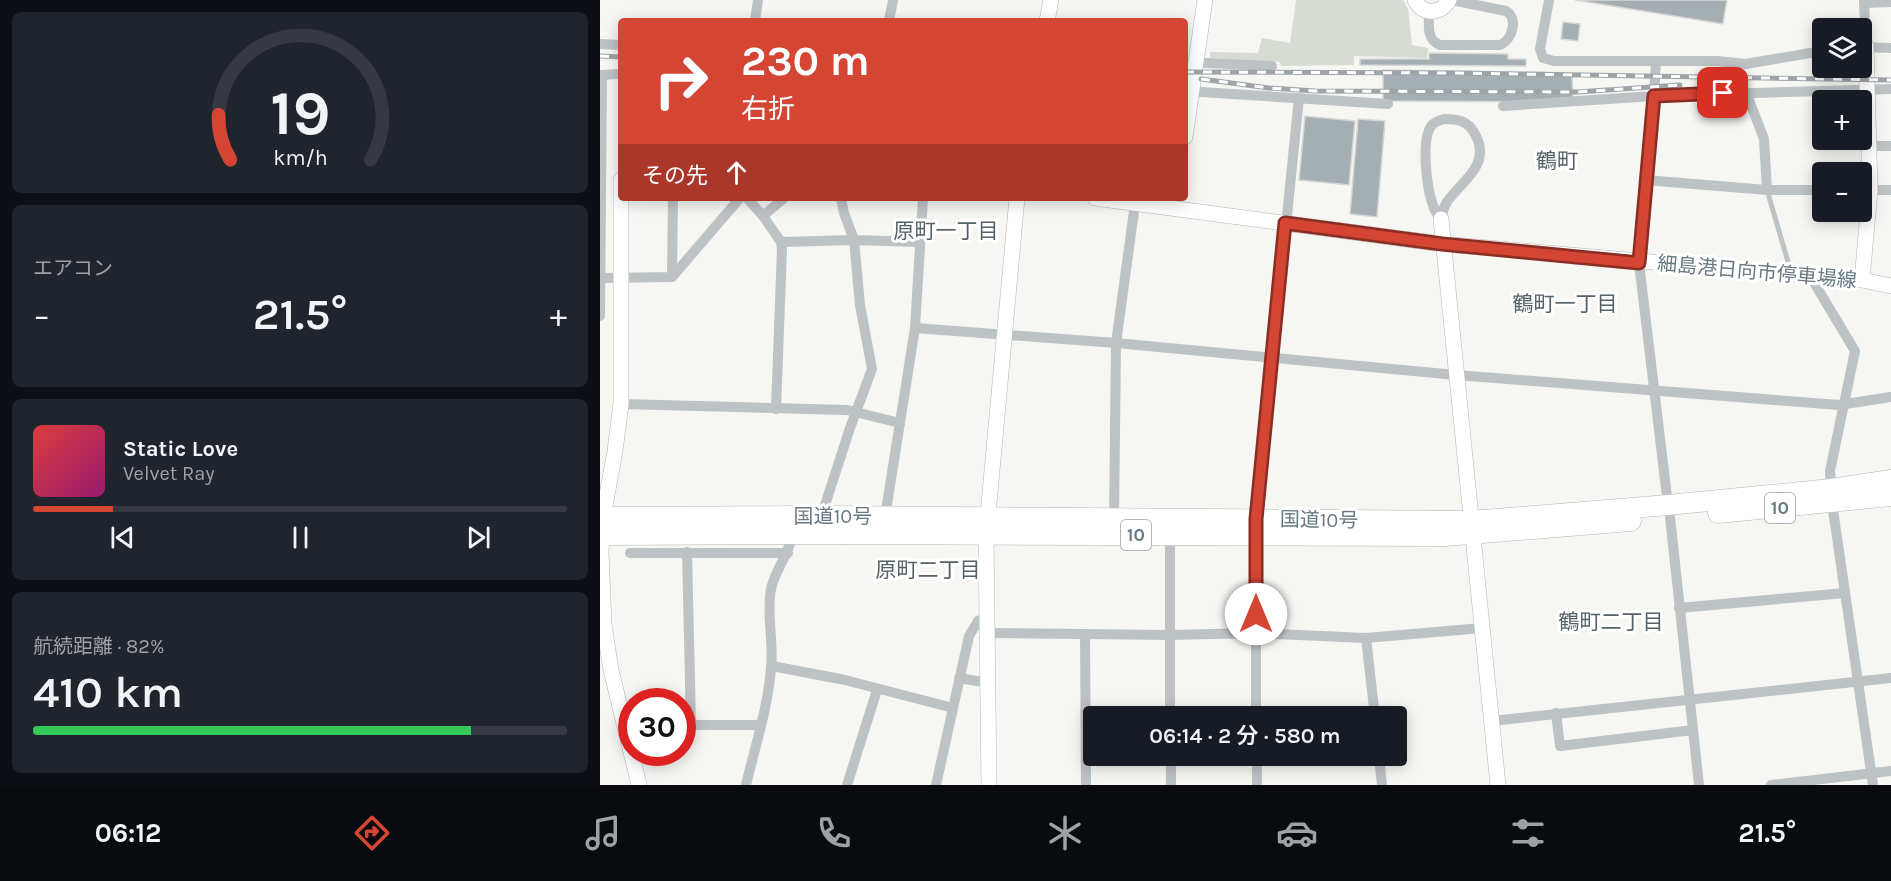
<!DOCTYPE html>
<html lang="ja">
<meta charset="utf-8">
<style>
:root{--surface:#171b24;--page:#20242c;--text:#f1f3f6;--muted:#9ea1a6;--line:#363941;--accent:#d54534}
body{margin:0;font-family:Karla,"Noto Sans JP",sans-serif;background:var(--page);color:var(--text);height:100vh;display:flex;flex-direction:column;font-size:22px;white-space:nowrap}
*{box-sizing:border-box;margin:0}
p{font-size:20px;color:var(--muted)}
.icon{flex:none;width:33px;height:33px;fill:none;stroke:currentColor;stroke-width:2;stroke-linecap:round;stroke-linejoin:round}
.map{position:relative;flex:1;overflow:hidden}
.drawer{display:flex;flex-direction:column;gap:12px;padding:12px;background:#0d0f14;width:600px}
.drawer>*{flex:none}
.top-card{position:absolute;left:18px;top:18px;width:570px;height:183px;border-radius:6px;box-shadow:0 3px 15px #0003;background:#d54534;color:#fff;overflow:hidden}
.controls{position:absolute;left:1212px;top:18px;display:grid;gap:12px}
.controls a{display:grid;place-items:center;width:60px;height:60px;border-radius:6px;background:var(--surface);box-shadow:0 3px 15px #0003;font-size:30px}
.speed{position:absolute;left:18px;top:688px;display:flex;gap:12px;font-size:30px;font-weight:700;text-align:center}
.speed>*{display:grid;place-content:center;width:78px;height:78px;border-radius:50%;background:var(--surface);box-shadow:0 3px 15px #0003;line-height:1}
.speed .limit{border:9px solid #d22;background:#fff;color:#111}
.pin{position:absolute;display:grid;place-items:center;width:51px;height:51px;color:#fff;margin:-26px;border-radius:12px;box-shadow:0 3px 9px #0006}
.me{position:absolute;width:66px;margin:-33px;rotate:0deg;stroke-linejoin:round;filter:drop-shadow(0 0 4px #0008)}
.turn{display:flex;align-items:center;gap:21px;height:126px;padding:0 24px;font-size:27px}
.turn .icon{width:78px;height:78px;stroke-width:2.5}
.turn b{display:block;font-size:42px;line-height:51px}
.then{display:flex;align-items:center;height:57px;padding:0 24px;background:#0003;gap:12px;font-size:22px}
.big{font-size:45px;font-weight:600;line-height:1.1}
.drawer .card{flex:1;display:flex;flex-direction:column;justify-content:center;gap:9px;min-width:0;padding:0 21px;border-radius:9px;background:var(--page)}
.drawer .dial{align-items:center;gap:0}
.dial svg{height:156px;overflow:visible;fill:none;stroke:var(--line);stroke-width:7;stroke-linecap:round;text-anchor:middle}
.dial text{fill:var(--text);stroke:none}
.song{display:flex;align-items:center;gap:18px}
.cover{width:72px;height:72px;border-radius:9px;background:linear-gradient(135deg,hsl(0 70% 55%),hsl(320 70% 35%))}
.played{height:6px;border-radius:3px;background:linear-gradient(90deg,var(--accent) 15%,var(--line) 15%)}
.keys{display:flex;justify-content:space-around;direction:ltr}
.heat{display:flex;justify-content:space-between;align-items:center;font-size:33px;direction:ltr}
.charge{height:9px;border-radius:4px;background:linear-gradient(90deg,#34c759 82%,var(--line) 0)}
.trip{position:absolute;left:483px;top:706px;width:324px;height:60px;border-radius:6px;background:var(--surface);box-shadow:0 3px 15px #0003;font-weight:600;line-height:60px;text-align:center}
.tab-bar{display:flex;height:96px;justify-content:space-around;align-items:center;background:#090b0e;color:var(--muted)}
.tab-bar .icon{width:42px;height:42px}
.tab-bar .selected{color:var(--accent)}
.tab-bar b{font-size:27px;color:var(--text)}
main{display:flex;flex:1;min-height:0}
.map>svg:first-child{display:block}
.green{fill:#d6dbd3}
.building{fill:#a5aeb2;stroke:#d7d7d6;stroke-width:1.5}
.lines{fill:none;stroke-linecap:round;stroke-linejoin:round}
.secondary-casing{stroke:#b0b6ba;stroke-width:16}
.highway-casing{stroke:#b1b6b8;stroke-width:21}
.lane{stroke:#bdc2c5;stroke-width:5}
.street{stroke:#bdc2c5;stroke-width:10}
.secondary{stroke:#fff;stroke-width:15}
.highway{stroke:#fff;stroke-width:20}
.rail-casing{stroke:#9da5a9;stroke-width:5}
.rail{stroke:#fff;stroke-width:3;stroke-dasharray:9;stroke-linecap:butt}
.route-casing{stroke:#8a2d22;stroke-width:15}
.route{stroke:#d54534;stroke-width:10}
.labels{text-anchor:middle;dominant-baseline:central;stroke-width:6;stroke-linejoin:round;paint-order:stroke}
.shield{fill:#fff;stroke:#95a1a8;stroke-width:1.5}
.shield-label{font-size:18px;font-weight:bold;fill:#677982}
.street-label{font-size:20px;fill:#677982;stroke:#fff}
.neighbourhood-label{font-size:21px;fill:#556267;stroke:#fff}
</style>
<main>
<section class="drawer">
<div class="card dial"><svg viewBox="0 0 100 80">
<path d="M14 69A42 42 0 1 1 86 69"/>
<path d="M14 69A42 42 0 0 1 8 46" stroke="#d54534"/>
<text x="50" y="56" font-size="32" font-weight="700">19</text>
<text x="50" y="72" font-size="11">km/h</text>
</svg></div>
<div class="card"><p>エアコン</p>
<div class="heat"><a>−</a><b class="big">21.5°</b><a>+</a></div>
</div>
<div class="card">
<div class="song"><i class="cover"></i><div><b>Static Love</b><p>Velvet Ray</p></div></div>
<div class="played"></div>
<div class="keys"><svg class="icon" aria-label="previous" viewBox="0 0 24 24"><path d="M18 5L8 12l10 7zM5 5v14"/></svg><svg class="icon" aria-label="pause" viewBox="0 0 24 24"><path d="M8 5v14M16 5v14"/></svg><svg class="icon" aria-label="next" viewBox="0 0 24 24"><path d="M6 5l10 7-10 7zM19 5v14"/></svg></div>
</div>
<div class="card"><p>航続距離 · 82%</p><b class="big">410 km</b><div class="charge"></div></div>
</section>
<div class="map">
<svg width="1291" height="785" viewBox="0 0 1291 785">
<rect width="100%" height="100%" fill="#f6f6f3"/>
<path class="green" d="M696 0H803L808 9 812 45 828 48 827 58 754 56V65L681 66 680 62 610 58V52L658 53 662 38 690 43Z"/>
<g class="building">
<path d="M975 0H1127L1123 24Z"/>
<path d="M963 22 980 24 978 41 961 39Z"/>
<path d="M829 53 908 54V59H926V66L760 65V59H829Z"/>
<path d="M783 70 972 73 973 102 783 101Z"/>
<path d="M705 116 755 121 749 185 699 180Z"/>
<path d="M758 119 785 121 777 217 750 214Z"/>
</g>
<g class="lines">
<defs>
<g id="secondary">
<path d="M815 0C823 15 840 15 849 0"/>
<path d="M447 21 451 0"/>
<path d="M585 137 605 0"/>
<path d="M21 180V404L15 451 3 517 1 553 4 625 11 670 39 785"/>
<path d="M495 198 842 244 1262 280 1291 286"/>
<path d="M841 219 898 785"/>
<path d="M1262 280 1270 190 1266 46"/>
<path d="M389 785 386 536 417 198"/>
</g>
<g id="highway">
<path d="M1118 513 1291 496"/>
<path d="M0 517 225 516 871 521 1068 505 1231 489 1291 480"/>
<path d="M0 535 192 534 845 536 1031 521"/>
</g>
</defs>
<use href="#secondary" class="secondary-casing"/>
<use href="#highway" class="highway-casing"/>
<path class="lane" d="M1167 190 1191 272"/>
<g class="street">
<path d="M949 0 940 49 943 58 954 61H1117L1146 64 1222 51"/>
<path d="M1264 0 1266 46"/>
<path d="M1264 3 1291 2"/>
<path d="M829 12C829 24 826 40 840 45H900C912 40 919 19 906 11L852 0"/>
<path d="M155 21 158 0"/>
<path d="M289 21 293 0"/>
<path d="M0 44 21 45"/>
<path d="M1262 47 1291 48"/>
<path d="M585 62 672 66"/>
<path d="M0 75 21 74"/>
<path d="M585 91 788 104"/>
<path d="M1146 92 1164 139 1167 190"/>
<path d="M903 106 1054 96 1056 61"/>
<path d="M844 119C859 119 868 121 875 134 891 163 865 179 850 198 844 204 843 211 841 219 839 216 835 212 834 208 827 191 820 139 832 125 835 122 840 120 844 119Z"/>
<path d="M1269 146H1291"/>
<path d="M1045 180 1167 190H1222"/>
<path d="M1262 190H1291"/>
<path d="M147 198 163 216"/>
<path d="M181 242 254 240 319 242"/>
<path d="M1210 276 1255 351 1230 471 1232 503 1273 785"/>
<path d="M72 277 73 198"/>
<path d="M0 278 72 277 140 198"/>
<path d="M0 316 2 75"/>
<path d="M315 328 516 343 856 375 1239 405 1291 397"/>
<path d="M21 404 247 410 300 423"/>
<path d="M176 409 182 249 181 242 163 216 184 198"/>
<path d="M1068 505 1039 263 1054 96 1291 89"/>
<path d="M225 516V505L250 428 272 369 260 305 254 240 244 213 241 198"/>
<path d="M285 517 315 328 323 198"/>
<path d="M1070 517 1099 785"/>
<path d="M514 519 516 343 535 204"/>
<path d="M570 535V717"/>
<path d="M87 552 91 725"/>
<path d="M30 553H188"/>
<path d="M1079 608 1245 593"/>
<path d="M389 633 570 635 656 633 766 638 882 628"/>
<path d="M485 634 486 785"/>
<path d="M766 638 775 717"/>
<path d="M172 666 245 680 353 708"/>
<path d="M359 678 389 683"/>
<path d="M956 713 960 746 1093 730"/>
<path d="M656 717V519L699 98"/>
<path d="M892 721 1291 678"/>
<path d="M82 725H161"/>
<path d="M571 756V785"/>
<path d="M657 756V785"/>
<path d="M779 756 782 785"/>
<path d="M146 785C155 746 168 708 171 668 174 641 166 615 171 589 175 569 190 554 192 534"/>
<path d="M247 785 277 690"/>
<path d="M336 785 369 636 378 621 388 617"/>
<path d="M1171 785 1291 771"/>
</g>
<use href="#secondary" class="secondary"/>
<use href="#highway" class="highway"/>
<defs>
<g id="rail">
<path d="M0 56 21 57"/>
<path d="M585 72 856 73 1291 80"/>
<path d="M601 79 669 88 715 91 978 92 1080 85"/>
</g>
</defs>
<use href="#rail" class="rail-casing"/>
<use href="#rail" class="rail"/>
</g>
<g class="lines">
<defs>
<path id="route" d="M656 614V519L685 223 842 244 1039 263 1054 96 1123 93"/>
</defs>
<use href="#route" class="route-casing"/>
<use href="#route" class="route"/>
</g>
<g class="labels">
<g class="shield">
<rect x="1165" y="493" width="30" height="30" rx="4.5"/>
<rect x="521" y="520" width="30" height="30" rx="4.5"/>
</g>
<g class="shield-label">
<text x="1180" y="508">10</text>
<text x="536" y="535">10</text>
</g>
<g class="street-label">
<text transform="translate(1157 272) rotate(5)">細島港日向市停車場線</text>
<text x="233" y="516">国道10号</text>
<text transform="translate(719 520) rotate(1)">国道10号</text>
</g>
<g class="neighbourhood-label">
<text x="957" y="161">鶴町</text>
<text x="346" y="231">原町一丁目</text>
<text x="965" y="304">鶴町一丁目</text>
<text x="328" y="570">原町二丁目</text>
<text x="1011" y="622">鶴町二丁目</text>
</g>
</g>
</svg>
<div class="controls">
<a><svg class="icon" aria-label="layers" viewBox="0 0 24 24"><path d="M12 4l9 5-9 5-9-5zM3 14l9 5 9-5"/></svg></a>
<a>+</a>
<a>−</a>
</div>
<div class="speed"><div class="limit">30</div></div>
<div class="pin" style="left:1123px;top:93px;background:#d93025"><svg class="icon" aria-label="arrive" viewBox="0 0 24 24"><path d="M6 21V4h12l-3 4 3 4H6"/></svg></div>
<svg class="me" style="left:656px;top:614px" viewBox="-20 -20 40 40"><circle r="19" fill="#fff"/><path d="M0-13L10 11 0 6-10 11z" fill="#d54534"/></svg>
<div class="trip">06:14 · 2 分 · 580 m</div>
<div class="top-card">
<div class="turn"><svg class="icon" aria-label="right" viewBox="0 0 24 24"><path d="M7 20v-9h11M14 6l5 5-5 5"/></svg><div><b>230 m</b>右折</div></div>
<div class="then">その先<svg class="icon" aria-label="ahead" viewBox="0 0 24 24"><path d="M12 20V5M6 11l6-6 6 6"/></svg></div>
</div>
</div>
</main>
<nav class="tab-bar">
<b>06:12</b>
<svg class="icon selected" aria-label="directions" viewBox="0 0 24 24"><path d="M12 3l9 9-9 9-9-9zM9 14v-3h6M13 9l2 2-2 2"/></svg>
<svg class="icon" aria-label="music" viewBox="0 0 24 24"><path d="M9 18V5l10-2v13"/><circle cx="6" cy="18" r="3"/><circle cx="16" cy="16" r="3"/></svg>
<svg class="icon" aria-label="phone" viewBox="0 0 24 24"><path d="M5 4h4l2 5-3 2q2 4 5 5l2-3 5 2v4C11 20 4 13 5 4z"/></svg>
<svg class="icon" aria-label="climate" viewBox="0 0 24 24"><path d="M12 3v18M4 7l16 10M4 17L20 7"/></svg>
<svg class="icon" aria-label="car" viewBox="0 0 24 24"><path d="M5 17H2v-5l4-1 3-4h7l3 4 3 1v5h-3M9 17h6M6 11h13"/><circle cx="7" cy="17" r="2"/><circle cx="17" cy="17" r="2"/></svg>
<svg class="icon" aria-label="filters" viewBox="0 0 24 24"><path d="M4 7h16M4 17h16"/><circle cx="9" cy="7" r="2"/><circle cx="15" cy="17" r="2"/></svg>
<b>21.5°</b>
</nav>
